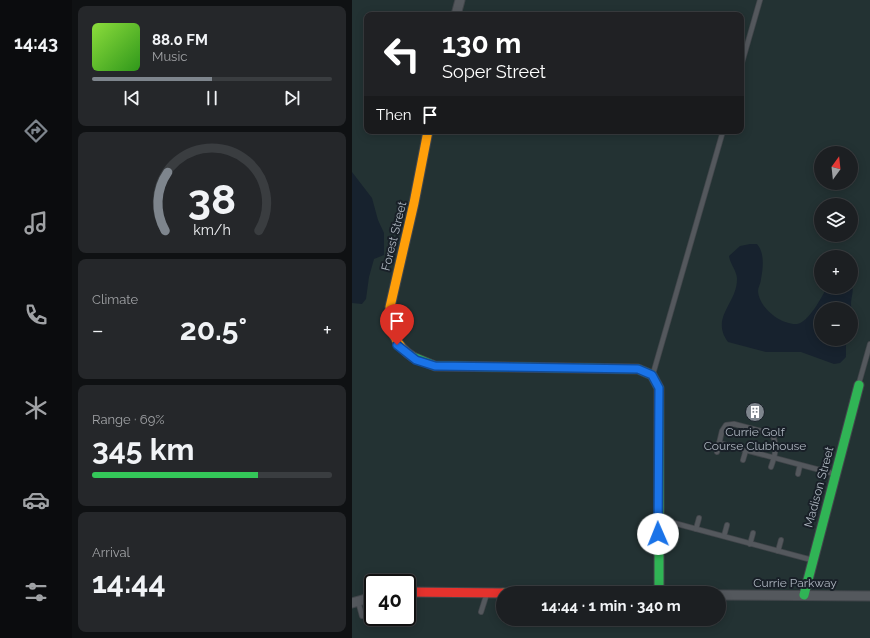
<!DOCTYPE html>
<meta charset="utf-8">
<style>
:root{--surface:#1c1f22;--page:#25272a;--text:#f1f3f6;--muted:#a0a2a5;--line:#3a3d40;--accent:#7e858d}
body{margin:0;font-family:Raleway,sans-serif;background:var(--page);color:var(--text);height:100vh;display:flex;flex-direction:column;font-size:15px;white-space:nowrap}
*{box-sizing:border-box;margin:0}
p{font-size:13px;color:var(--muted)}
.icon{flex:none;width:22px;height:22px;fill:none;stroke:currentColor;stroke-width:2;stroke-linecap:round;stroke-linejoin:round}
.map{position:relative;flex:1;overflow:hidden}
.side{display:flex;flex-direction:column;gap:6px;padding:6px;background:#0f1113;width:280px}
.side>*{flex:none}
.hud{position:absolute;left:12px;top:12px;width:380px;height:122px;border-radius:8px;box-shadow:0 2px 10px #0003,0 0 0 1px var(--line);background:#202124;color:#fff;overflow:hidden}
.needle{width:26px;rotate:15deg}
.buttons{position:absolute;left:462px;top:146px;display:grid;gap:8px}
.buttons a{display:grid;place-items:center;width:44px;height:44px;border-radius:50%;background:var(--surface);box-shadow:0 2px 10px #0003,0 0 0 1px var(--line);font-size:20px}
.speed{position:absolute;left:12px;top:574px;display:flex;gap:8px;font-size:20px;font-weight:700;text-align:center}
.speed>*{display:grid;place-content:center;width:52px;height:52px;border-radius:50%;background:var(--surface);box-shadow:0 2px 10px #0003,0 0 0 1px var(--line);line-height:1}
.speed .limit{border:2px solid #111;border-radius:6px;background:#fff;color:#111}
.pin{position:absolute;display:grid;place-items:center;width:34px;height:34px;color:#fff;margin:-41px -17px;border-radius:50% 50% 50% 0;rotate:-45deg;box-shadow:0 0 4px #0007}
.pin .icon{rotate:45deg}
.me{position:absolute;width:44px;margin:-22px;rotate:359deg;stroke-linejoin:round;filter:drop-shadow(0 0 3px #0008)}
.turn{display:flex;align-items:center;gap:14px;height:84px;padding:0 12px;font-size:18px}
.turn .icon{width:52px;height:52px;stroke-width:2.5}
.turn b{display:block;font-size:28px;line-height:34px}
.then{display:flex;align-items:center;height:38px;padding:0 12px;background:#0003;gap:8px;font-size:15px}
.big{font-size:30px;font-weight:700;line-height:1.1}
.side .card{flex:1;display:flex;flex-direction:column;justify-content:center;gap:6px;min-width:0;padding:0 14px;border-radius:8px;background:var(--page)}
.side .dial{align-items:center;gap:0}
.dial svg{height:104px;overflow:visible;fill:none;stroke:var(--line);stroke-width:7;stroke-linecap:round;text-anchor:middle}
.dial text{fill:var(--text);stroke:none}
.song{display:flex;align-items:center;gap:12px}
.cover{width:48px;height:48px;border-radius:6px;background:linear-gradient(135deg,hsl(90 70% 55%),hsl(110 70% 35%))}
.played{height:4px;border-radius:2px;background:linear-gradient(90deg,var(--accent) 50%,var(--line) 50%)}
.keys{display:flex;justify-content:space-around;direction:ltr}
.heat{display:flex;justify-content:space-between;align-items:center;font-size:22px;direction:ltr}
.charge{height:6px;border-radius:3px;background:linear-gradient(90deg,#34c759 69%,var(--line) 0)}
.trip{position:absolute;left:144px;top:586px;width:230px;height:40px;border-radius:20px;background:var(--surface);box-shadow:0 2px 10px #0003,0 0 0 1px var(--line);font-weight:700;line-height:40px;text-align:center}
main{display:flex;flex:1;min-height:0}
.dock{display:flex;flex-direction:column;width:72px;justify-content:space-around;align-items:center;background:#0b0c0e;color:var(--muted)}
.dock .icon{width:28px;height:28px}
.dock .active{color:var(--accent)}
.dock b{font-size:18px;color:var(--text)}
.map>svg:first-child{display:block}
.green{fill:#233233;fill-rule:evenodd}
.water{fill:#17222e}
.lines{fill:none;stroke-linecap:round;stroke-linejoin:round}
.lane-casing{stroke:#42464b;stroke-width:6}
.street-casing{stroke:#42464b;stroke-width:11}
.fast-casing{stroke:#42464b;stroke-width:11}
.slow-casing{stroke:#42464b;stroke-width:11}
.jam-casing{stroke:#42464b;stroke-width:11}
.lane{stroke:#54585d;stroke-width:4.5}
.street{stroke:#54585d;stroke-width:9}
.fast{stroke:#30b455;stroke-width:9}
.slow{stroke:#ff9f0a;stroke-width:9}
.jam{stroke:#e5322d;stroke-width:9}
.route-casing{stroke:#114b97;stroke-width:10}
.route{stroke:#1a73e8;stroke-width:7}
.labels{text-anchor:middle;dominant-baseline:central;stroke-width:4;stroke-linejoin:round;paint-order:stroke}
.street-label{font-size:12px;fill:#aeb6c0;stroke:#192028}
.poi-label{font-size:12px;fill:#aeb6c0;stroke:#192028}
</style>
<main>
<nav class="dock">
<b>14:43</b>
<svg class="icon active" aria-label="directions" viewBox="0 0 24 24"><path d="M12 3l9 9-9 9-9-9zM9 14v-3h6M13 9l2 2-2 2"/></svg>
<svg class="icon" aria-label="music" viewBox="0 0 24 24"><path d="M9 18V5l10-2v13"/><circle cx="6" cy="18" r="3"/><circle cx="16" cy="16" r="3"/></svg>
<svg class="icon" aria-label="phone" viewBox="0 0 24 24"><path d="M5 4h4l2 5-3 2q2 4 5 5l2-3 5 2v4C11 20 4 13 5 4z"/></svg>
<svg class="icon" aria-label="climate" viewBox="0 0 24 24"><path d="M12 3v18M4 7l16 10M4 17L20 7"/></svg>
<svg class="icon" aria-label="car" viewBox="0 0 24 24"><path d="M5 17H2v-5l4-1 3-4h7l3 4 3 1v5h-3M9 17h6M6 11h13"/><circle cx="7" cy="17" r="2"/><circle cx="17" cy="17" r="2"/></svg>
<svg class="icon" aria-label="filters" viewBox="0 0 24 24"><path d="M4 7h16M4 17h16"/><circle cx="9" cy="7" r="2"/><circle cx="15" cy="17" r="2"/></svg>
</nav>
<section class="side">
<div class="card">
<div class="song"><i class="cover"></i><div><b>88.0 FM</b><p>Music</p></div></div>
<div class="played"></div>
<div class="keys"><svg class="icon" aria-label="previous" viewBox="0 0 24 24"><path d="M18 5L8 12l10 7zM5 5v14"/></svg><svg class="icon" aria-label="pause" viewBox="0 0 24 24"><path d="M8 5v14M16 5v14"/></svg><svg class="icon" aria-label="next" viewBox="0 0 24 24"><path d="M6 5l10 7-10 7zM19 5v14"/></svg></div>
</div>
<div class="card dial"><svg viewBox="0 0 100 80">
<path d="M14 69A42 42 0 1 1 86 69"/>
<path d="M14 69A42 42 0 0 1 16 24" stroke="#7e858d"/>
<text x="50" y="56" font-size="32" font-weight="700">38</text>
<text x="50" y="72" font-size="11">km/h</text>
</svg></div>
<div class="card"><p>Climate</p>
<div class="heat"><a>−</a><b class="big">20.5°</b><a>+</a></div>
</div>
<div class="card"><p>Range · 69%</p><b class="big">345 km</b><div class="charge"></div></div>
<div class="card"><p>Arrival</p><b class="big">14:44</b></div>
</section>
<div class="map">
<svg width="518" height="638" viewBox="0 0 518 638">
<rect width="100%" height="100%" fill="#25292e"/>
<path class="green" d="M0 0H518V638H0ZM15 15H389V131H15ZM469 153H499V183H469ZM469 205H499V235H469ZM469 257H499V287H469ZM469 309H499V339H469ZM21 583H55V617H21ZM151 593H367V619H151Z"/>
<g class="water">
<path d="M0 172 20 198 26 220 32 233V255L22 259 17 277 14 299 10 304 0 303Z"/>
<path d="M398 244H405C413 253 411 268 409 279 409 283 406 287 406 291 407 308 429 325 445 324 456 323 470 297 475 287H499L500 284C502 292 499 297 499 304 499 311 501 315 499 321V309H469V339H494V357L488 363 482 364 449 352H414L376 342C358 317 385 304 385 279 385 271 378 264 377 256L388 246Z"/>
</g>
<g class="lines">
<defs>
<g id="lane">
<path d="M389 66 408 0"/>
<path d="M301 374 371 131"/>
<path d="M507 383 518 344"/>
<path d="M367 443 483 474"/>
<path d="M365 452 370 431 374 425 382 424 420 434C426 445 423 456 419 467"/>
<path d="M391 460 394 450"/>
<path d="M446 474 448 465"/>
<path d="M307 519 460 560"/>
<path d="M344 529 347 518"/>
<path d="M372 536 375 525"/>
<path d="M398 544 401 533"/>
<path d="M426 551 429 540"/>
<path d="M6 601 10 616"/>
<path d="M129 612 135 593"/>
</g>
<g id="street">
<path d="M104 15 108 0"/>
<path d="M367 595 518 596"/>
<path d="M0 603 21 597"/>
</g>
<g id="fast">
<path d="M61 357 83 366 286 369 300 375 307 388V593"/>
<path d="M151 593H209"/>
<path d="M452 595 507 385"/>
</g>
<path id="slow" d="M61 357C42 345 38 329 38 307L62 203 76 131"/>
<path id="jam" d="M55 592 151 593"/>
</defs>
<use href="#lane" class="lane-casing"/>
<use href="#street" class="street-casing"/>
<use href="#fast" class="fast-casing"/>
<use href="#slow" class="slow-casing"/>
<use href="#jam" class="jam-casing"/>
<use href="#lane" class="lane"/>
<use href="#street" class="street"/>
<use href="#fast" class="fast"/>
<use href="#slow" class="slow"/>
<use href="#jam" class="jam"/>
</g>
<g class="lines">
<defs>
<path id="route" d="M45 345 64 360 83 366 286 369 300 375 307 388 306 534"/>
</defs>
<use href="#route" class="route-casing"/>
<use href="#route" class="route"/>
</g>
<defs>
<symbol id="building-disc" viewBox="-11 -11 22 22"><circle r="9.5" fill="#7e858d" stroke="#192028"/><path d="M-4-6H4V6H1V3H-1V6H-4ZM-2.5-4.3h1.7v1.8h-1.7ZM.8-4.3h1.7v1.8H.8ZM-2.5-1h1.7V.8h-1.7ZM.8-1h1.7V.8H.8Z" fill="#fff"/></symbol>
</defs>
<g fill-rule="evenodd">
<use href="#building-disc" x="392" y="401" width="22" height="22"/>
</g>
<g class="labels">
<g class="street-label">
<text transform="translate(42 236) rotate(-76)">Forest Street</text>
<text transform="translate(467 487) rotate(-75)">Madison Street</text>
<text x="443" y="583">Currie Parkway</text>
</g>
<g class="poi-label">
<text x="403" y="432">Currie Golf<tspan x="403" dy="14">Course Clubhouse</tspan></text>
</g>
</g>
</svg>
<div class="buttons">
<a><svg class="needle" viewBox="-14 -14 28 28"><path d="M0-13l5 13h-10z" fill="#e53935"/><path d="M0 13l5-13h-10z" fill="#a0a2a5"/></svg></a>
<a><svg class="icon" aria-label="layers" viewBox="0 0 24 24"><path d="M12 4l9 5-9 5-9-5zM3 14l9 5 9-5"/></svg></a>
<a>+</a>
<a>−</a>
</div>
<div class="speed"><div class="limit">40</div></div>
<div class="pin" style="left:45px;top:345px;background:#d93025"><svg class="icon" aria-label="arrive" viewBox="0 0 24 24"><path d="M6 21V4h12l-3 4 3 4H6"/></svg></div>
<svg class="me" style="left:306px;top:534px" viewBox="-20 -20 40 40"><circle r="19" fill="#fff"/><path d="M0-13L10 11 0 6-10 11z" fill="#1a73e8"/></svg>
<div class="trip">14:44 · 1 min · 340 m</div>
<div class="hud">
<div class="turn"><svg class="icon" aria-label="left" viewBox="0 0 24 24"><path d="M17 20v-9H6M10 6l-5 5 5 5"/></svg><div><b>130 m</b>Soper Street</div></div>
<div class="then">Then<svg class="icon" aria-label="arrive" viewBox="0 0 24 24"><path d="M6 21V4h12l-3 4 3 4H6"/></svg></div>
</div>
</div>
</main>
